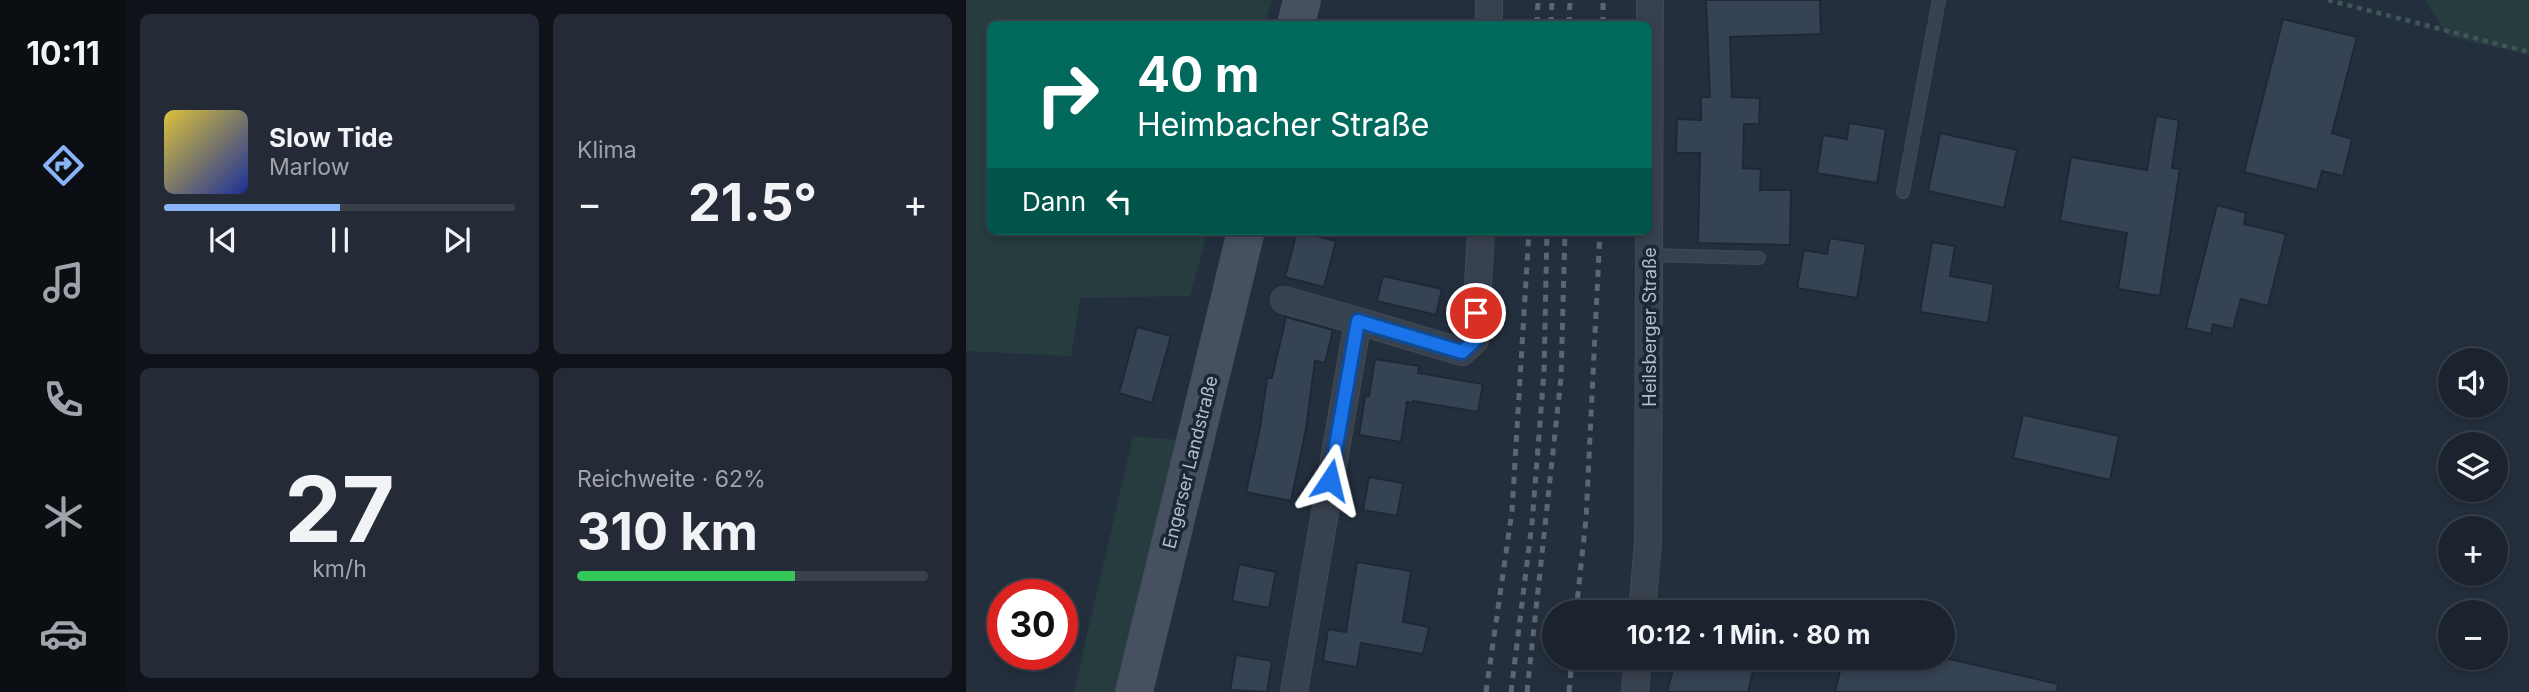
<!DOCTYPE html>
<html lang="de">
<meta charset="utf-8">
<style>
:root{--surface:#1b232e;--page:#242b36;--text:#f1f3f6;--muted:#a0a4aa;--line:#39404a;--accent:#8ab4f8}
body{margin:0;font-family:Inter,sans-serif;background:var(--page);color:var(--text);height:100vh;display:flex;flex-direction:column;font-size:26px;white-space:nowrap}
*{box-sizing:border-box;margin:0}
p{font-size:23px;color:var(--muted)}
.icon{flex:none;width:38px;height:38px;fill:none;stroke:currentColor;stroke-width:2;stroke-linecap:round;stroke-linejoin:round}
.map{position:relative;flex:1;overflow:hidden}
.drawer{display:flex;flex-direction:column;gap:14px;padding:14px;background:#0f1319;width:840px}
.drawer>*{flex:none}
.top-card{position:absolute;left:21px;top:21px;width:665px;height:214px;border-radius:10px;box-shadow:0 4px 10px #0003,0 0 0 2px var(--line);background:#00695c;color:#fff;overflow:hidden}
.fabs{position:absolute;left:1472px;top:348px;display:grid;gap:14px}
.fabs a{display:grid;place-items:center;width:70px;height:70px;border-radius:50%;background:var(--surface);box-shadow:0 4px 10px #0003,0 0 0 2px var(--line);font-size:35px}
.speed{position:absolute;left:21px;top:579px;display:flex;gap:14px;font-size:35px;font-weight:700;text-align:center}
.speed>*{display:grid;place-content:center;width:91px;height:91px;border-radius:50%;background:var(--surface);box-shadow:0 4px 10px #0003,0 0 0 2px var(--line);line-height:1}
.speed .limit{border:10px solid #d22;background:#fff;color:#111}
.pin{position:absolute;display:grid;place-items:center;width:60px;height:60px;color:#fff;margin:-30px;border:4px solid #fff;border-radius:50%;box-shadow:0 2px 7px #0007}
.me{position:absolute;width:77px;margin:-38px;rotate:10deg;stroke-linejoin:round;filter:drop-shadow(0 0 5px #0008)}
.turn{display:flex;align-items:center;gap:24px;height:147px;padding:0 35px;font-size:32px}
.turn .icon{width:91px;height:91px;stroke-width:2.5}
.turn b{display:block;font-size:49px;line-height:60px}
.then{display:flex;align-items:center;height:66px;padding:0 35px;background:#0003;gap:14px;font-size:26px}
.big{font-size:52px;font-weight:700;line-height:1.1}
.drawer .tile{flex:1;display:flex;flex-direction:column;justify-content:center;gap:10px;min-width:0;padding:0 24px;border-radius:10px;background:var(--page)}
.drawer .dial{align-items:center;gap:0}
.dial b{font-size:91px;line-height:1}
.song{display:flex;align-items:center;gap:21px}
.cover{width:84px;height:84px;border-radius:10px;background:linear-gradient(135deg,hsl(50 70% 55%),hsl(230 70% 35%))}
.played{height:7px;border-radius:4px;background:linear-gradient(90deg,var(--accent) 50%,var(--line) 50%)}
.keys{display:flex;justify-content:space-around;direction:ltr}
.heat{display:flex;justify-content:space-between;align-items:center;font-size:38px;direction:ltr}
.charge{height:10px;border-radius:5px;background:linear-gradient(90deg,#34c759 62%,var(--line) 0)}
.drawer .tiles{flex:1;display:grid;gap:14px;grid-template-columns:repeat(2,1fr)}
.trip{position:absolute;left:576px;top:600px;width:413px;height:70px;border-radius:35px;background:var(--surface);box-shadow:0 4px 10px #0003,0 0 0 2px var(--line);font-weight:700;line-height:70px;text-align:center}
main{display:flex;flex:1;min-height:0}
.menu{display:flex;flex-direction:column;width:126px;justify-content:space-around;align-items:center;background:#0b0e12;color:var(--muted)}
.menu .icon{width:49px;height:49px}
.menu .active{color:var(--accent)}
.menu b{font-size:32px;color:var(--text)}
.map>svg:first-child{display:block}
.green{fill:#263c3f}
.building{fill:#364354;stroke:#1f2835;stroke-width:2}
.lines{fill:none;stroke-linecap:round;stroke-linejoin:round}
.lane-casing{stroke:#414a57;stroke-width:14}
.street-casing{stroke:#414a57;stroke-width:28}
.secondary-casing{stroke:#414a57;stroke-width:38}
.path{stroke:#3f5557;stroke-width:4.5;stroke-dasharray:5 5;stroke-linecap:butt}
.lane{stroke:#38414e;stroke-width:12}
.street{stroke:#38414e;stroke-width:26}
.secondary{stroke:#465061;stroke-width:37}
.rail{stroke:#5a6575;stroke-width:5;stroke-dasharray:7 7;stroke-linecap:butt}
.route-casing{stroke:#114b97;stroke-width:18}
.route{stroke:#1a73e8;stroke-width:12}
.labels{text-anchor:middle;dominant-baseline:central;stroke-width:7;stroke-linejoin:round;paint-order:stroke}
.street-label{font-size:18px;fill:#b4bcc9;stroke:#1d2633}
</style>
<main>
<nav class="menu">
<b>10:11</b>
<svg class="icon active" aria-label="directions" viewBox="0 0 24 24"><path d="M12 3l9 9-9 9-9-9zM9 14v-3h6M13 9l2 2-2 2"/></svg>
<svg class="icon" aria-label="music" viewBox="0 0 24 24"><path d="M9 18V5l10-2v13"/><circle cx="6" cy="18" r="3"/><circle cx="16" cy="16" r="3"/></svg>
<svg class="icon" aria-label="phone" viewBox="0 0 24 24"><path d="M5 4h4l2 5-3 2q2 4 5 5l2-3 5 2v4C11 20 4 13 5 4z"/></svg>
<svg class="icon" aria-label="climate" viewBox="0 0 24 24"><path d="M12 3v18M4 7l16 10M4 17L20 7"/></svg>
<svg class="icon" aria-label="car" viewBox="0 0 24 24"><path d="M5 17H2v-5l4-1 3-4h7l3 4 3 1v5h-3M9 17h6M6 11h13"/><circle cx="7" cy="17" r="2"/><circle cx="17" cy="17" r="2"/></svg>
</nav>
<section class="drawer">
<div class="tiles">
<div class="tile">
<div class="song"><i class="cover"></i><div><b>Slow Tide</b><p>Marlow</p></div></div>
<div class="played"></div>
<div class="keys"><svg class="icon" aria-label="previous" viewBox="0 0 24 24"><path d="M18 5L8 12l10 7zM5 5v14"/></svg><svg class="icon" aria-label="pause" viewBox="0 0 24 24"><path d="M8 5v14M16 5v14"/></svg><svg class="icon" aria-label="next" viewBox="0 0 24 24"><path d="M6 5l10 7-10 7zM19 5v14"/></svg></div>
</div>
<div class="tile"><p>Klima</p>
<div class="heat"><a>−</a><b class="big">21.5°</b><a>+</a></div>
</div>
<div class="tile dial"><b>27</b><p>km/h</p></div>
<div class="tile"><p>Reichweite · 62%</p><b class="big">310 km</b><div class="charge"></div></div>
</div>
</section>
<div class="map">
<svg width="1563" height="692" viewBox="0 0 1563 692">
<rect width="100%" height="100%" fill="#242f3e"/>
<g class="green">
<path d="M0 0H306L299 24H24V231H242L224 296 114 298 105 356 0 351Z"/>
<path d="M1459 0H1563V55L1481 36Z"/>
<path d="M167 436 212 440 153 692H108Z"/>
</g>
<g class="building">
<path d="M740 0H854L855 34 764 37 766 97 794 98 793 124H778L777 168 795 169 794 190H825L824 245 732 243 734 153H710L711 119 735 120V97H744Z"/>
<path d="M1317 19 1391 37 1366 133 1386 139 1377 176 1356 171 1351 190 1278 172Z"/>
<path d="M1190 116 1213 120 1206 168 1214 169 1194 296 1152 289 1161 233 1094 221 1105 157 1181 170Z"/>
<path d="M883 123 920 129 911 183 851 173 857 135 881 139Z"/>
<path d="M974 133 1051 150 1038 208 962 191Z"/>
<path d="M1251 205 1280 213 1278 224 1320 234 1302 306 1275 299 1267 329 1247 324 1245 334 1220 328Z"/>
<path d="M331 231 370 241 358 287 319 277Z"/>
<path d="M864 238 900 244 891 298 831 288 838 250 861 254Z"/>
<path d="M966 242 989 246 984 276 1028 284 1022 323 954 312Z"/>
<path d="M417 276 476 289 470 315 411 301Z"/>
<path d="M320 317 367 330 359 363 349 361 340 429 325 501 280 492 294 428 301 378H306Z"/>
<path d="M171 327 205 336 186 403 153 393Z"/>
<path d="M409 359 453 366 452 373 517 384 512 412 447 401V403L441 402 435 442 393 435 399 396H403Z"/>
<path d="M1057 415 1153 436 1144 480 1047 458Z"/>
<path d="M403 477 437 483 431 516 397 510Z"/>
<path d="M391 562 445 571 437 622 463 627 457 654 395 643 391 667 357 661 362 629 380 632Z"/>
<path d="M273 564 310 572 303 608 266 601Z"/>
<path d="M270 655 306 661 301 692 264 690Z"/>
<path d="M710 658H790L782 692H701Z"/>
<path d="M877 658H979L1092 684 1091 692H869Z"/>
</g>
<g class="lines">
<defs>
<g id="lane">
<path d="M937 192 973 0"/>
<path d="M683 255 793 258"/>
</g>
<g id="street">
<path d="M523 24V0"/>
<path d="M318 300 392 321"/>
<path d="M676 612 682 542 684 0"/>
<path d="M328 692 392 321 496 352 509 340 515 231"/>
<path d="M669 692 672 658"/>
</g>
<g id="secondary">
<path d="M330 24 336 0"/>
<path d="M168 692 280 231"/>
</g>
</defs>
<use href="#lane" class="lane-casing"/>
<use href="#street" class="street-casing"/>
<use href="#secondary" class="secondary-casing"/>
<path class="path" d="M1362 0 1563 52"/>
<use href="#lane" class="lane"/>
<use href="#street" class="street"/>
<use href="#secondary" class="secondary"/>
<g class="rail">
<path d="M571 24 572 0"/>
<path d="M585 24 586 0"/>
<path d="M603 24 604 0"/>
<path d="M637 24V0"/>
<path d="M610 612 620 519 634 231"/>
<path d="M520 692 546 511 563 231"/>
<path d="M545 692 566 523 578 372 581 231"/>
<path d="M561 692 595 378 599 231"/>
<path d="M603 692 606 658"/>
</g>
</g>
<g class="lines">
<defs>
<path id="route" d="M364 480 392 321 496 352 509 340 510 313"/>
</defs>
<use href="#route" class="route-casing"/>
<use href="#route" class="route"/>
</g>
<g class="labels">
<g class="street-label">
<text transform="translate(683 327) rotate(-90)">Heilsberger Straße</text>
<text transform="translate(224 462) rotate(-76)">Engerser Landstraße</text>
</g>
</g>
</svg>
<div class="fabs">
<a><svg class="icon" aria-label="sound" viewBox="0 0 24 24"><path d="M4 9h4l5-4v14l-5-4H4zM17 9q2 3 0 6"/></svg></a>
<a><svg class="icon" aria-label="layers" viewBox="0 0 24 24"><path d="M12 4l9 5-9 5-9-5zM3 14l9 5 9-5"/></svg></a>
<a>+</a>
<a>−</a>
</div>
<div class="speed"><div class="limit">30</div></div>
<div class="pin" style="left:510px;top:313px;background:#d93025"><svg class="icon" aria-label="arrive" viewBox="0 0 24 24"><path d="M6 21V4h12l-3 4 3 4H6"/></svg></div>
<svg class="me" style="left:364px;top:480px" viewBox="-20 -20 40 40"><path d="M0-17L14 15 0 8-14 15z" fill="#1a73e8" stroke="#fff" stroke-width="4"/></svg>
<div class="trip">10:12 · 1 Min. · 80 m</div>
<div class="top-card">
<div class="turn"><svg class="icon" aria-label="right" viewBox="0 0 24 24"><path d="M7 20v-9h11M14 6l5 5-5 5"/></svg><div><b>40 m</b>Heimbacher Straße</div></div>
<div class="then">Dann<svg class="icon" aria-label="left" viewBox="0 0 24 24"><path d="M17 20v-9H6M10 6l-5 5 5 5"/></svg></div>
</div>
</div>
</main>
